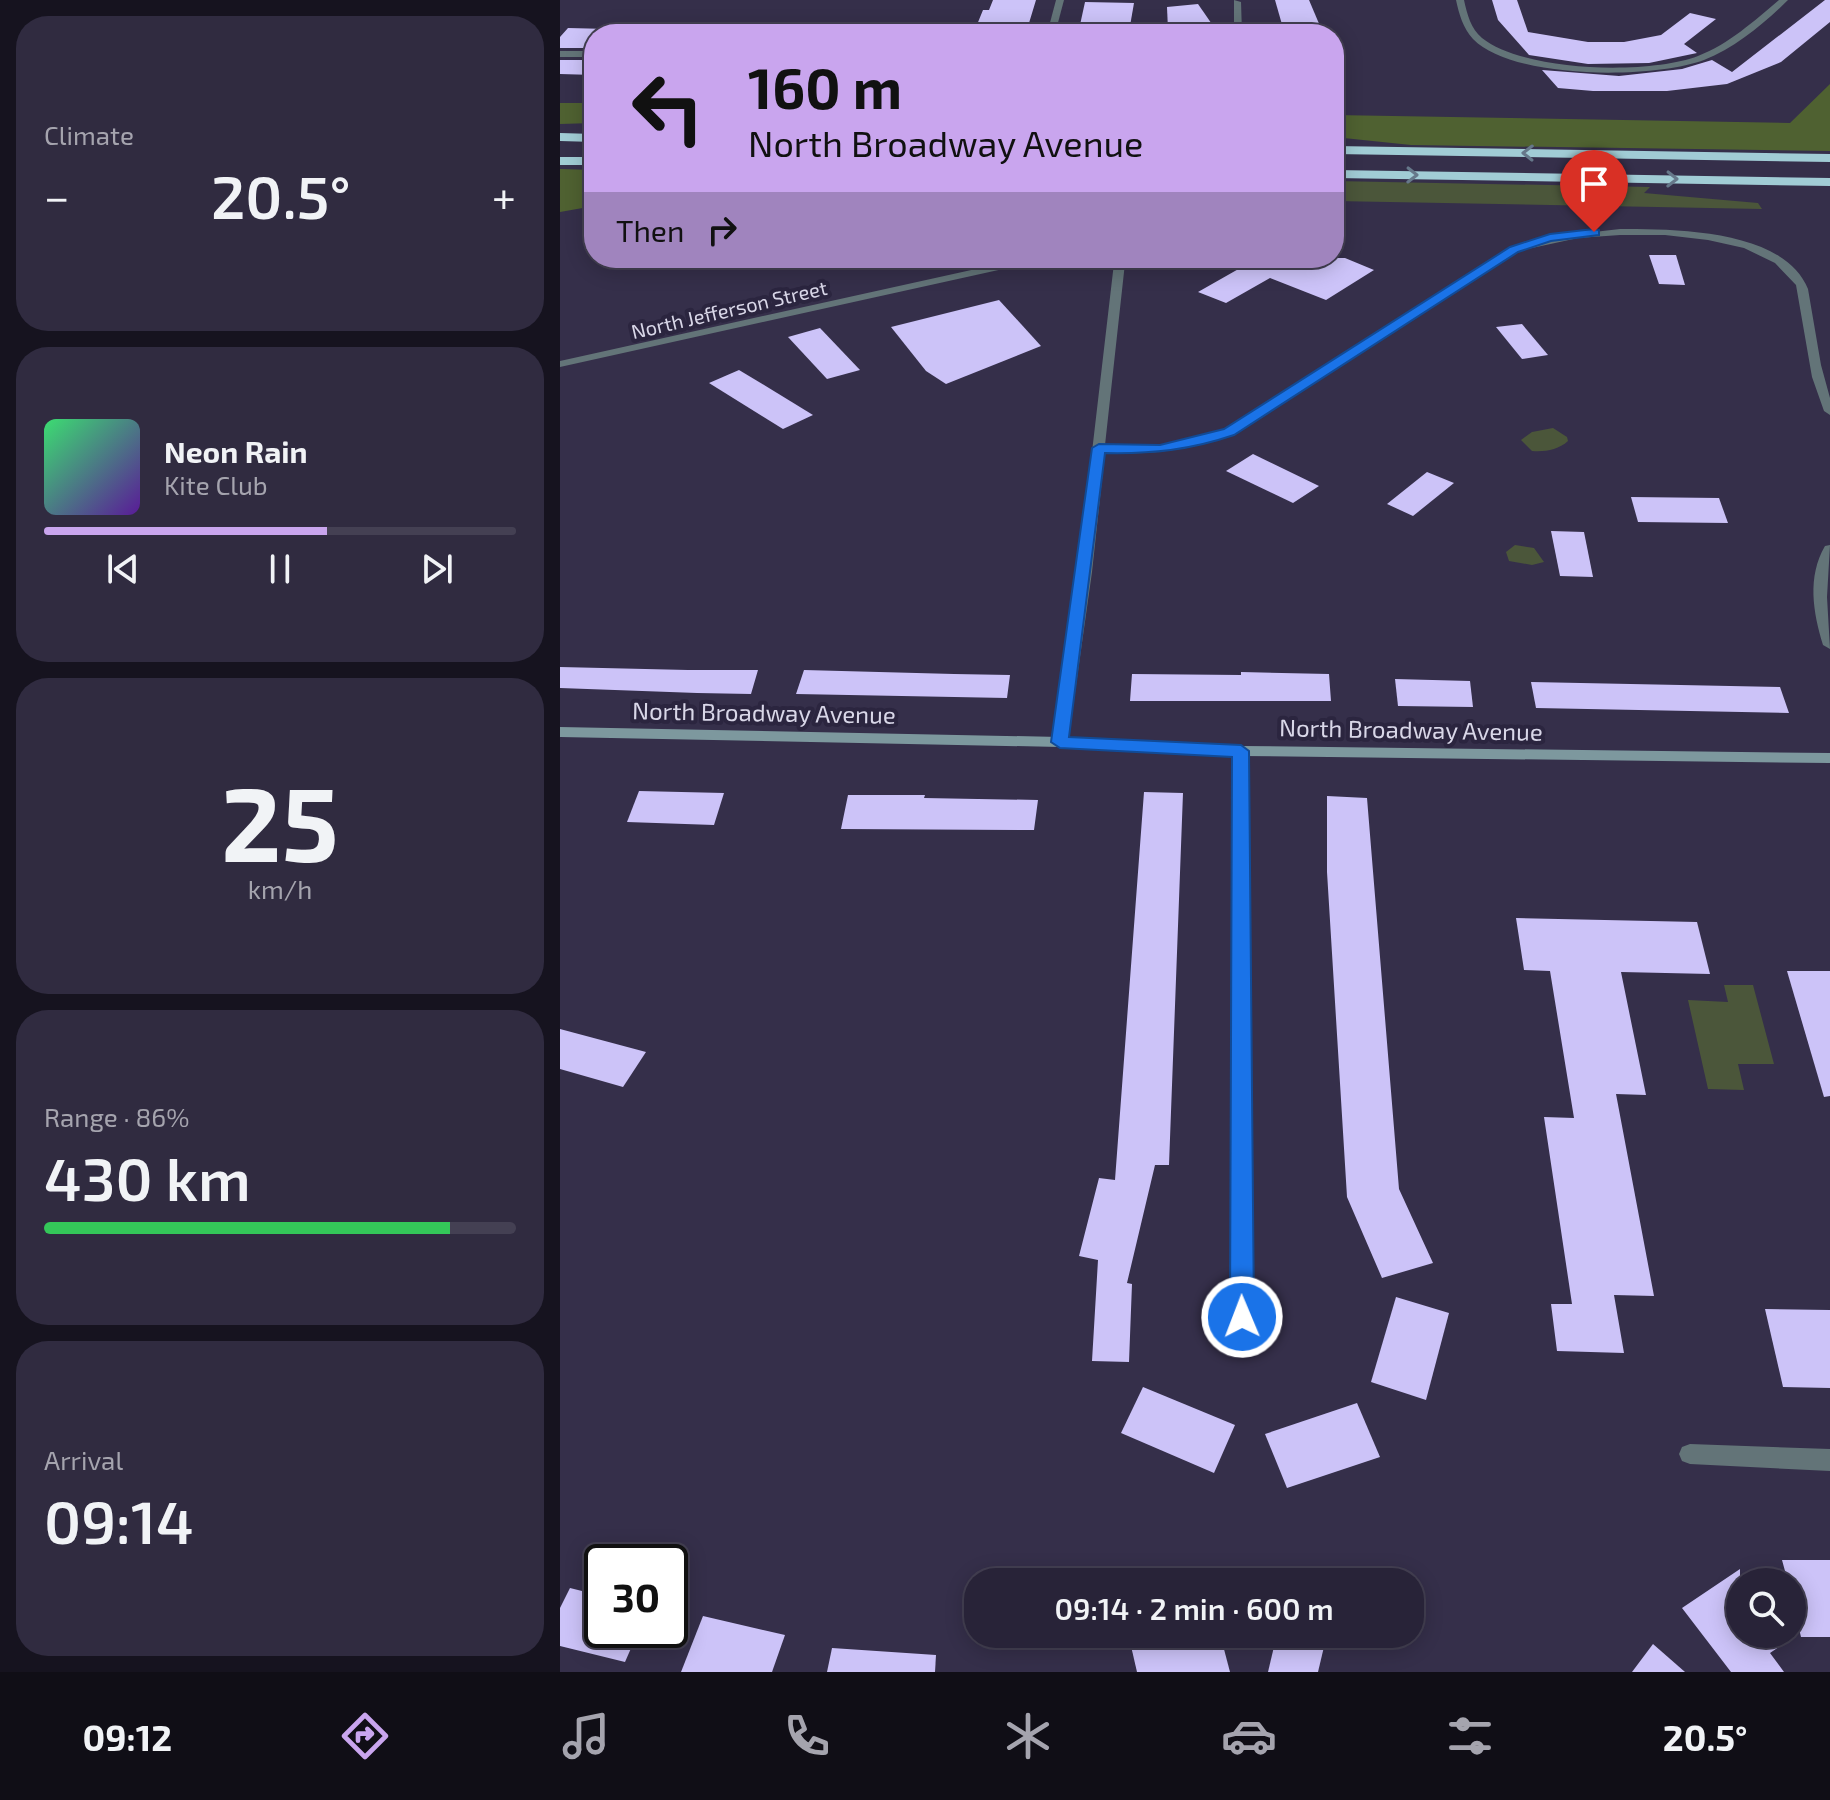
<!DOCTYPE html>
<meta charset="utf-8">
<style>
:root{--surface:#282338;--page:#302b40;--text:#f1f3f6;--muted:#a5a4ae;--line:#444053;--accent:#c9a5ee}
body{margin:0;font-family:"Exo 2",sans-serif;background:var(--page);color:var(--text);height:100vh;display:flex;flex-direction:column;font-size:30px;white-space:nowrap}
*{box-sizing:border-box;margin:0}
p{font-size:26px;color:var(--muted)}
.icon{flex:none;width:44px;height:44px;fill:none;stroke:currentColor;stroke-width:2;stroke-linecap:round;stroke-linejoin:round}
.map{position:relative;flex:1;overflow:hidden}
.panel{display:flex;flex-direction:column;gap:16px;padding:16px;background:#16131f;width:560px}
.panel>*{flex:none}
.hud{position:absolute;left:24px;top:24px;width:760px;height:244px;border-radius:32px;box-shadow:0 4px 20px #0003,0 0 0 2px var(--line);background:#c9a5ee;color:#111;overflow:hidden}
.fabs{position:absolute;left:1166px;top:1568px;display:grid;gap:16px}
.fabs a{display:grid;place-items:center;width:80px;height:80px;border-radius:50%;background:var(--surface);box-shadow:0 4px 20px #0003,0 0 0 2px var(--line);font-size:40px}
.speed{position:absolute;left:24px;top:1544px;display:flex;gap:16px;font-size:40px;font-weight:700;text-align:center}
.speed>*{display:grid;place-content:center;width:104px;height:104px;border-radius:50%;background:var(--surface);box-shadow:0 4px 20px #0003,0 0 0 2px var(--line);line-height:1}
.speed .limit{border:4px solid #111;border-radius:12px;background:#fff;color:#111}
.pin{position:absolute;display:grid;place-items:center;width:68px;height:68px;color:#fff;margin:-82px -34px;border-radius:50% 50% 50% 0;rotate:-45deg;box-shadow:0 0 8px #0007}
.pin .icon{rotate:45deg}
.me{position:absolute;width:88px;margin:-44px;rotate:359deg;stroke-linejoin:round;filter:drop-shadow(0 0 6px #0008)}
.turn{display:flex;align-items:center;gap:28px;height:168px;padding:0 32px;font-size:36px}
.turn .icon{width:104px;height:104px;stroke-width:2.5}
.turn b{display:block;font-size:56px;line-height:68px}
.then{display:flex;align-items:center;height:76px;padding:0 32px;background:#0003;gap:16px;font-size:30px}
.big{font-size:60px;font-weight:600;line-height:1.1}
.panel .tile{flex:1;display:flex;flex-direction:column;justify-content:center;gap:12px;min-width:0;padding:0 28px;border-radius:32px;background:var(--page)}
.panel .dial{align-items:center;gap:0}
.dial b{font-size:104px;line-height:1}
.song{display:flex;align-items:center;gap:24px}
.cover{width:96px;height:96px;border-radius:12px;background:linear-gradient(135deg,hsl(140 70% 55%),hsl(270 70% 35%))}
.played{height:8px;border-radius:4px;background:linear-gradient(90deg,var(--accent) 60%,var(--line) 60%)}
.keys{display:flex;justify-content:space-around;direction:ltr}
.heat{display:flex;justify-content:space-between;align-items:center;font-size:44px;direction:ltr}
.charge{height:12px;border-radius:6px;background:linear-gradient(90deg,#34c759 86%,var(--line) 0)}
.trip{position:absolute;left:404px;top:1568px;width:460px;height:80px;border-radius:32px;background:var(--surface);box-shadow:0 4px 20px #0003,0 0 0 2px var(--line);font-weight:600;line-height:80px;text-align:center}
.tabs{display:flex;height:128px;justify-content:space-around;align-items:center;background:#100e16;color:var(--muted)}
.tabs .icon{width:56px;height:56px}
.tabs .selected{color:var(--accent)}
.tabs b{font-size:36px;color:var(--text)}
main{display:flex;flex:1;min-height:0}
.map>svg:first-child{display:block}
.green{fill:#4b563a}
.forest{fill:#4f6131}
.building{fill:#ccc3f8}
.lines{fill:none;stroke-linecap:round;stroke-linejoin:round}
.street{fill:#637478;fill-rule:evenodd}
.secondary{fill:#7d989e;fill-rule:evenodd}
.highway{fill:#a1ccd5;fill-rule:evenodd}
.oneway{stroke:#66788a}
.route{fill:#1a73e8;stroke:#114b97;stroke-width:2}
.labels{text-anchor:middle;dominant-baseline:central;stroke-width:8;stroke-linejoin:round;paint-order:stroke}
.far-street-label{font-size:20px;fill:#d9d7e8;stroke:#2b253f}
.street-label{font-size:24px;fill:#d9d7e8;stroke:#2b253f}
</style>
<main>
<section class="panel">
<div class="tile"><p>Climate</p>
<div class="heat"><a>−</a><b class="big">20.5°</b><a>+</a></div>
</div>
<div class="tile">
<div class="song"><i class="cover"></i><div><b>Neon Rain</b><p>Kite Club</p></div></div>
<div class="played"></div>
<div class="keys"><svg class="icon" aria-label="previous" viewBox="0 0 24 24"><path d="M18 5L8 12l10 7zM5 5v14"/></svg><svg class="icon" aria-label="pause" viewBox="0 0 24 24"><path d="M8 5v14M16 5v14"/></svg><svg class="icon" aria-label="next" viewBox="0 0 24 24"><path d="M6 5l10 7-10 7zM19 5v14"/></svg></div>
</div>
<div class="tile dial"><b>25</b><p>km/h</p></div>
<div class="tile"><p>Range · 86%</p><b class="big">430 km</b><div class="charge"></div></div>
<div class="tile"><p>Arrival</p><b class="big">09:14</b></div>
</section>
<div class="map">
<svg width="1270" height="1672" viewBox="0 0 1270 1672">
<rect width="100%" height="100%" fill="#352f4a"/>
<g class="green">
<path d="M774 181 1090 187 1084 193 1198 203 1202 209 774 201Z"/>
<path d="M993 428 1007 437 1008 441C998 450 985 452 972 451L961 440 972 432Z"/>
<path d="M955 545 974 548 984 562 972 565 949 561 946 552Z"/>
<path d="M1164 985H1193L1214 1064H1178L1184 1090 1148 1089 1128 1000 1168 1002Z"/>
</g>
<g class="forest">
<path d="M1270 84V151L851 145 774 137V115L1230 123Z"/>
<path d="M0 103H34V123L0 124Z"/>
<path d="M0 169 34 170V206L0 212Z"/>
</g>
<g class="building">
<path d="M433 0H476L466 33 414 32 423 10H429Z"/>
<path d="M715 0H749L760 26 723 28Z"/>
<path d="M932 0H957L968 32 1028 42H1064L1101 35 1130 13 1156 19 1124 44 1137 53 1089 63 1028 64 969 55 938 20Z"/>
<path d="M1265 0H1270V22L1221 62 1167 84 1107 91H1033L998 88 982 70 1059 76 1122 69 1152 60 1172 72Z"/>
<path d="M525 2 574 3 570 26 520 25Z"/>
<path d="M638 4 656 30H608L607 7Z"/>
<path d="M8 28 49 29 45 34H34V48H0V37Z"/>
<path d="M0 60H34V75L0 74Z"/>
<path d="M1089 255H1116L1125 285 1099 284Z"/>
<path d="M664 258H785L814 270 766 300 710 278 666 303 638 292 682 267Z"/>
<path d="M439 300 481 346 386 384 366 371 331 327Z"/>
<path d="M962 324 988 355 962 359 936 327Z"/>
<path d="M260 328 300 370 267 379 228 337Z"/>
<path d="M179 370 199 382 253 415 223 429 149 383Z"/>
<path d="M693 454 759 486 733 503 666 471Z"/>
<path d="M867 472 894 483 853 516 827 504Z"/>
<path d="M1071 497 1159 498 1168 523 1078 522Z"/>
<path d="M991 531 1024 532 1033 577 1000 576Z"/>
<path d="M0 667 128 670H198L191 694 137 693 0 688Z"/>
<path d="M244 670 394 674 450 675 447 698 236 694Z"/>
<path d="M681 672 769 674 771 701H570L572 674 681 675Z"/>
<path d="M835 679 910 681 913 707 838 706Z"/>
<path d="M971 682 1220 687 1229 713 976 708Z"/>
<path d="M79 791 164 793 154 825 67 822Z"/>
<path d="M584 792 623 793 609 1165H595L567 1283 572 1284 569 1362 532 1361 538 1260 519 1256 539 1178 555 1180Z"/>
<path d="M288 795H365L364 798 478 800 474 830 281 829Z"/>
<path d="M767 796 807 798 839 1189 873 1263 822 1278 787 1197 767 872Z"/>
<path d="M956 918 1137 922 1150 974 1061 972 1086 1095 1056 1094 1094 1296 1054 1295 1064 1353 997 1351 991 1304H1012L984 1117 1014 1118 990 971 964 970Z"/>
<path d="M1227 971H1270V1096L1264 1097Z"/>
<path d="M0 1029 86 1052 63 1087 0 1069Z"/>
<path d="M836 1297 889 1313 866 1400 811 1382Z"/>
<path d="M1205 1309 1270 1310V1388L1223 1387Z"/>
<path d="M583 1387 675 1425 654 1473 561 1433Z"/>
<path d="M797 1403 820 1457 727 1488 705 1434Z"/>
<path d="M1222 1560H1270V1637H1241L1232 1600V1582H1228Z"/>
<path d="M1180 1569V1634H1238L1210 1653 1224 1672H1171L1122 1608Z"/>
<path d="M10 1588 42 1596V1630H79L65 1662 0 1646V1608Z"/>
<path d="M143 1616 225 1635 212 1672H121Z"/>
<path d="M613 1634H660L670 1672H577L571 1646Z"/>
<path d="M717 1634H767L758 1672H708Z"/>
<path d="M1093 1644 1125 1672H1072Z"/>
<path d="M272 1648 376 1655 375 1672H267Z"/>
</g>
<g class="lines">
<g class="street">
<path d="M496 0H504L495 34H487Z"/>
<path d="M674 0 681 2 682 34H674Z"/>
<path d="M896 0H904C907 14 911 29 922 38 965 72 1088 75 1138 56 1169 44 1194 21 1219 0H1228C1205 23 1175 48 1144 60 1093 79 953 80 913 39 903 28 899 14 896 0Z"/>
<rect x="0" y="51" width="34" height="6"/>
<path d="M1060 229C1114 229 1224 229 1248 289L1261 365 1270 398V415L1264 411 1252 377 1236 285 1215 263 1184 248 1148 240 1105 235H1060L1018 238 958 251 673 435C631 450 589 456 545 452L532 572 508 742 500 747 492 742 518 572 554 263H506L443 269 0 367V361L443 263 494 258H587V262L565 263 545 445C587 448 626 444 665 429L950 247 982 238Z"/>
<path d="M1270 545 1267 597 1270 649 1263 645C1253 612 1247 577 1265 546Z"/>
<path d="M681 746 689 751 692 1317 689 1324 682 1326 675 1324 672 1317 673 751Z"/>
<path d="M1130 1444 1270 1449V1471L1130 1464 1122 1461 1119 1454 1122 1447Z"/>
</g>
<path class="secondary" d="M0 727 500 737 681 746 1270 753V763L681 756 500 747 0 737Z"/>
<g class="highway">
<path d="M0 133 34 134V142L0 141Z"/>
<path d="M774 146 1270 154V162L774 154Z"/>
<rect x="0" y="157" width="34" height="8"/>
<path d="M774 170 1270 178V186L774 178Z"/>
</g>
</g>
<defs><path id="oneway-chevron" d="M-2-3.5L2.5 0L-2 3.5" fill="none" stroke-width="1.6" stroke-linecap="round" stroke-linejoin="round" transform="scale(2)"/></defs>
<g class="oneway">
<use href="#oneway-chevron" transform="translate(968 153) rotate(-179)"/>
<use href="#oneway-chevron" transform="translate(852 175) rotate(1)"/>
<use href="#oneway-chevron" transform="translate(1112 179) rotate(1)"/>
</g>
<path class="route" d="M1034 229 1039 230V235L991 241 958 252 674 435C630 450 592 454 545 453L509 737 681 745 689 751 694 1317 690 1324 682 1327 674 1324 670 1317 672 757 500 748 491 742 532 448 539 444 600 445 664 429 950 247 990 234Z"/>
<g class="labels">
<g class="far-street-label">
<text transform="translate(169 309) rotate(-13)">North Jefferson Street</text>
</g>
<g class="street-label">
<text transform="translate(204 712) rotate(1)">North Broadway Avenue</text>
<text transform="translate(851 729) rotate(1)">North Broadway Avenue</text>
</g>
</g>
</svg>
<div class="fabs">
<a><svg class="icon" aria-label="search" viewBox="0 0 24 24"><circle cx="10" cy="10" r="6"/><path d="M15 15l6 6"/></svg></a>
</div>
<div class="speed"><div class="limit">30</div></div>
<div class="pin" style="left:1034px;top:232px;background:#d93025"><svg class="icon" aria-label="arrive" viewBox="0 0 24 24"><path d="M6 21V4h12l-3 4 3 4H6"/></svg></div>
<svg class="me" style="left:682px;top:1317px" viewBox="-20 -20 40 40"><circle r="17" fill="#1a73e8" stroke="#fff" stroke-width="3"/><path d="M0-11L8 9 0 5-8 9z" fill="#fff"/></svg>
<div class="trip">09:14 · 2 min · 600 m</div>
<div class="hud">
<div class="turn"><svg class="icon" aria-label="left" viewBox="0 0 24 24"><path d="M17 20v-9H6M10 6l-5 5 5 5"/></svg><div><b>160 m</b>North Broadway Avenue</div></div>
<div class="then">Then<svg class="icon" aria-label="right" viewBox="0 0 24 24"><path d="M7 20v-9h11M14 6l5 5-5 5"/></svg></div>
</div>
</div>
</main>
<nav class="tabs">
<b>09:12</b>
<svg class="icon selected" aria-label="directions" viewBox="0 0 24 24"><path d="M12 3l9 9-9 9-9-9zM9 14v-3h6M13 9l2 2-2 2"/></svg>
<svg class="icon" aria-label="music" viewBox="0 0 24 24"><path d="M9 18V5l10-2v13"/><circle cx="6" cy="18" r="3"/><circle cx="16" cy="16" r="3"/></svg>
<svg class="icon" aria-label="phone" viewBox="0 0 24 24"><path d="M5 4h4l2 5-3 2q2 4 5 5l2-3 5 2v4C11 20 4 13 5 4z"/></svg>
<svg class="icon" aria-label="climate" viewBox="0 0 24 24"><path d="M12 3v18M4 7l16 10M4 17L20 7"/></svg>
<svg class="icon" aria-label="car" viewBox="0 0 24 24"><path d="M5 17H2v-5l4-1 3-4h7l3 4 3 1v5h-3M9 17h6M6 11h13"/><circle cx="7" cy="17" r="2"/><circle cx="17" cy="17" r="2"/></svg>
<svg class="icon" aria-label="filters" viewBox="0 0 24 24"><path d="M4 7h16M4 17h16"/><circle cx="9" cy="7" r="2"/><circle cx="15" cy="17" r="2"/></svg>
<b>20.5°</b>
</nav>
